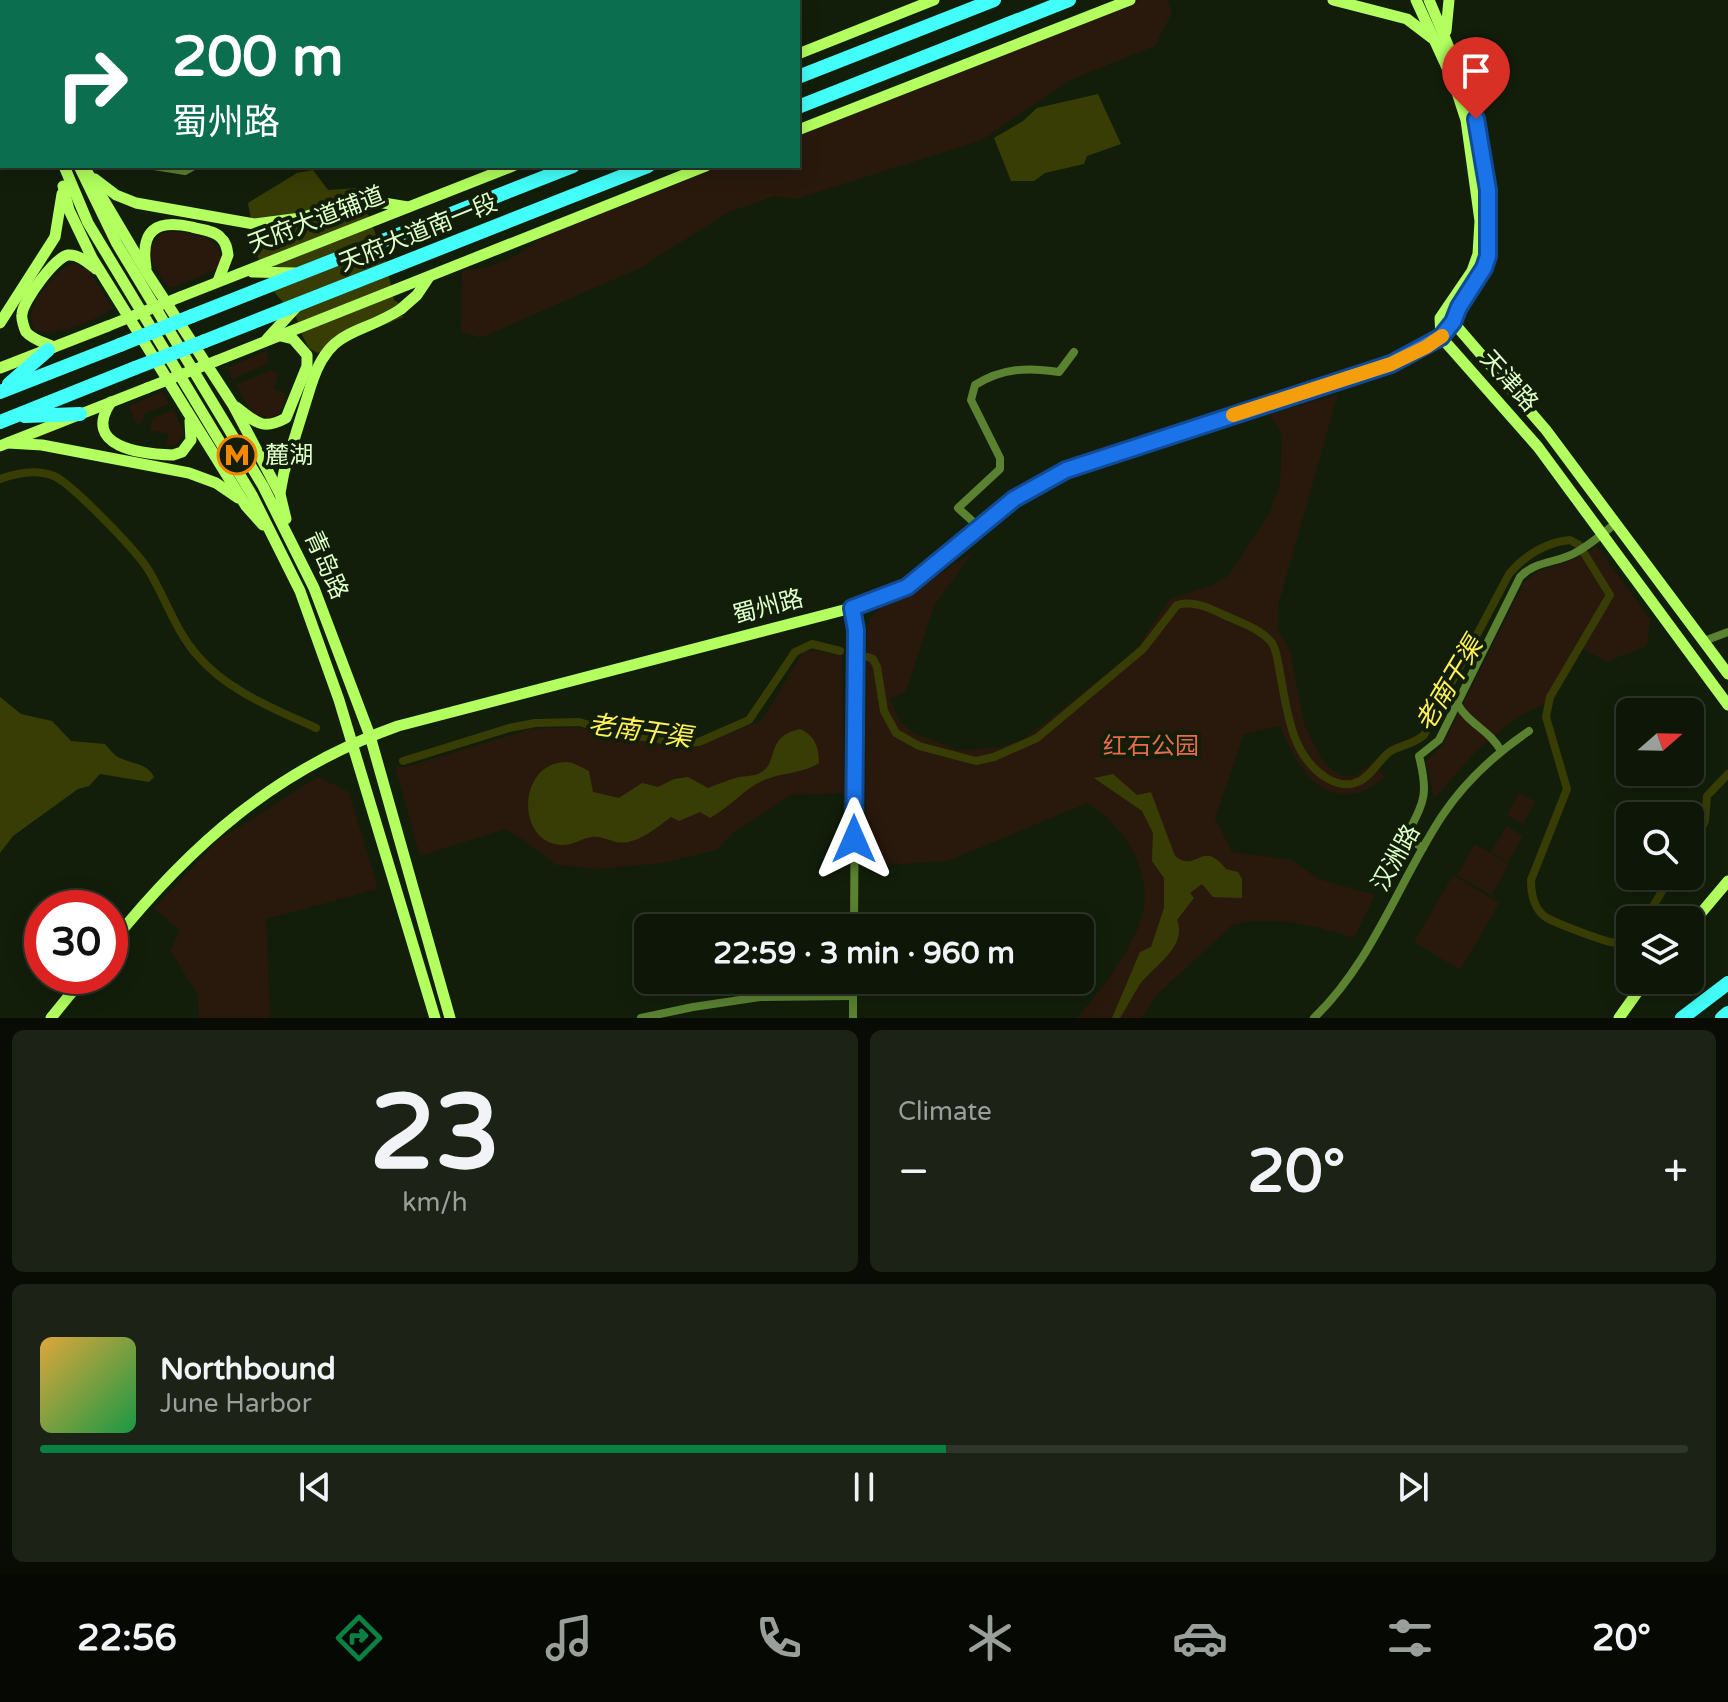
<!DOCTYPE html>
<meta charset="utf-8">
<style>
:root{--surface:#0e1608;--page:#1c2316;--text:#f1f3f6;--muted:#9b9f9c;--line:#2e3529;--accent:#0b8043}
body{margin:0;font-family:"Varela Round","Noto Sans SC",sans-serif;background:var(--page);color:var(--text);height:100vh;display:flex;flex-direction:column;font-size:30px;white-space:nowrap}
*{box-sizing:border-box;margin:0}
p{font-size:26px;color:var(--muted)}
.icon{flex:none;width:44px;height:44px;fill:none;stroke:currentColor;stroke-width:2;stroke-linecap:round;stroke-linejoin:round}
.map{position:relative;height:1018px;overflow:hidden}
.drawer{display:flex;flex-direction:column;gap:12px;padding:12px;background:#080c04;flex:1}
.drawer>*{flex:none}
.top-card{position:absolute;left:0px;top:0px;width:800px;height:168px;box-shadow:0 4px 20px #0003,0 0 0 2px var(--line);background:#0b6e4f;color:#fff;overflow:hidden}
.needle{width:52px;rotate:70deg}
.fabs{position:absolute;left:1616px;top:698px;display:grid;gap:16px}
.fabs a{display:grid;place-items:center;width:88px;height:88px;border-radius:12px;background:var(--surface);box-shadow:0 4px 20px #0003,0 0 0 2px var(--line);font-size:40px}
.speed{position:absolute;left:24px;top:890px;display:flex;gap:16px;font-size:40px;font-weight:700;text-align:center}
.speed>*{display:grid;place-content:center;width:104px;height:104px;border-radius:50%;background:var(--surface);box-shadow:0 4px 20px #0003,0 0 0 2px var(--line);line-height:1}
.speed .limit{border:12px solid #d22;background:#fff;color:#111}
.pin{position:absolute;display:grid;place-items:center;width:68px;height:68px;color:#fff;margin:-82px -34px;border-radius:50% 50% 50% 0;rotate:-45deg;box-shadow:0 0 8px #0007}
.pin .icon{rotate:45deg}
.me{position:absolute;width:88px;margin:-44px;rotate:0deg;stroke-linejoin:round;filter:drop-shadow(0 0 6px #0008)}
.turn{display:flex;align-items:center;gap:28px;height:168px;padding:0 40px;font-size:36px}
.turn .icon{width:104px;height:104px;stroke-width:2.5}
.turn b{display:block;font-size:56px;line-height:68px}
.big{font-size:60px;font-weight:800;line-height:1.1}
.drawer .tile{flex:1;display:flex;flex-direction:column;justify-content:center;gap:12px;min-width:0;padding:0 28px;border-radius:12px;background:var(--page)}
.drawer .dial{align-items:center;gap:0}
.dial b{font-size:104px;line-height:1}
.song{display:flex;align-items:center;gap:24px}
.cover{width:96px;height:96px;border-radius:12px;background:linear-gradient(135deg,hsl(40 70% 55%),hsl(140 70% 35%))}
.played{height:8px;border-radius:4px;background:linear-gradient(90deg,var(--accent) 55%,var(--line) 55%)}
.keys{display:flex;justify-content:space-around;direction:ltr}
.heat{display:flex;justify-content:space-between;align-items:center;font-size:44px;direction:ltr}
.drawer .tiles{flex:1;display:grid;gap:12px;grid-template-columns:1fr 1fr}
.tile:last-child{grid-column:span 2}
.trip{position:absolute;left:634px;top:914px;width:460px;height:80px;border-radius:12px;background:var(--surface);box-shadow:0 4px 20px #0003,0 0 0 2px var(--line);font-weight:800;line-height:80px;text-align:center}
.tab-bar{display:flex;height:128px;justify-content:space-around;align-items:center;background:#060903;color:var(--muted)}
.tab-bar .icon{width:56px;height:56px}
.tab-bar .selected{color:var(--accent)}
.tab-bar b{font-size:36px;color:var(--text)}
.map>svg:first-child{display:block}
.green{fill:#29190d}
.water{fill:#383d05}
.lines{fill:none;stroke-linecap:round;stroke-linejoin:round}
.canal{stroke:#383d05;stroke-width:8}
.street{stroke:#5a8231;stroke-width:8}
.secondary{stroke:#b2ff5f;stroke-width:11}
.highway{stroke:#43fffa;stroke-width:14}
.secondary-bridge{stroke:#b2ff5f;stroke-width:11}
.highway-bridge{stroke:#43fffa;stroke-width:14}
.route-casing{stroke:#114b97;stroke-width:20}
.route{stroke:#1a73e8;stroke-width:14}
.slow{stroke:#f59e0b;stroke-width:14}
.labels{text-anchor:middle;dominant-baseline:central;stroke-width:8;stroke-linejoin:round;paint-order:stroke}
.street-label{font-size:24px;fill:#dfffc8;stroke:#121e0a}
.poi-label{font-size:24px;fill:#dfffc8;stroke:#121e0a;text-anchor:start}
.park-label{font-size:24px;fill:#e86b4a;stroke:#121e0a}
.water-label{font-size:26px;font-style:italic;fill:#fff156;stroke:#121e0a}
</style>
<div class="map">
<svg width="1728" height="1018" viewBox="0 0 1728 1018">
<rect width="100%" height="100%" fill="#121e0a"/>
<g class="green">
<path d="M1141 0H1167L1172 13 1155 46 1068 81 982 140 796 199 774 196 727 213 640 268 480 338 461 331 462 270C490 270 519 257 540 238L722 166H798V136Z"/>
<path d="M171 231C190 234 218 235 222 258L217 269 174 287 167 286 152 261 150 247 162 233Z"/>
<path d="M76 263 89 271 113 308C96 320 55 338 35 330 32 324 29 318 32 311 37 294 59 266 76 263Z"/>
<path d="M266 351 269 363 232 379 227 368Z"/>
<path d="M271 370 279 374 274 389 286 394 279 414 268 418 252 413 236 385Z"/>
<path d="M162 392 169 404 145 413 142 422 136 424 129 406Z"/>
<path d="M1338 394 1278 606V630L1290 652 1305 727 1324 763 1341 776H1356L1372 762 1385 777C1333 821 1299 775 1280 726L1244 734 1215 818 1232 852 1292 860 1318 879 1375 895 1354 938C1316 925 1273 915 1232 925L1157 995 1141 1018H1077C1101 988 1129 956 1141 919 1156 874 1124 825 1087 803L948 861 865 866 867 626 872 615 881 608 911 593 973 552 934 606 906 691 890 699 899 720 915 734 959 750 1001 747 1024 739 1042 725 1134 652 1170 599 1213 585 1229 575 1269 514 1280 484 1282 433 1269 415Z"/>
<path d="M173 410 184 432 177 444 166 446 169 434 150 430 153 418Z"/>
<path d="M1597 547 1650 619 1647 646 1606 662 1577 645 1544 704 1519 716 1478 749 1434 799 1426 761 1442 746 1524 582 1539 571 1573 560Z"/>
<path d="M814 650 842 656 844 793 791 795 733 833 716 850 663 863 597 869 556 865 523 839 505 829 420 856 395 767H406L530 729 576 727 677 748 699 746 762 720 803 652Z"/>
<path d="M318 777 349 792 378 889 266 919 270 1018H199L198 995 170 950 180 930 154 909 217 841Z"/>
<path d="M1519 792 1535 801 1523 824 1507 815Z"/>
<path d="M1507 826 1523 836 1508 862 1491 852Z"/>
<path d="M1475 844 1509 864 1491 895 1457 875Z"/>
<path d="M1453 875 1499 903 1460 970 1414 942Z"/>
</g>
<g class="water">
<path d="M1098 94 1121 144 1087 156 1084 164 1045 173 1034 181H1011L994 138 1023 121 1037 108Z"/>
<path d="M313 170 328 190 358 188 386 262 394 300 399 303 403 317 317 353 309 348 303 337 296 317 275 293 253 247 254 236 248 203 297 173Z"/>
<path d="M0 697 21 714 52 721 71 741 105 744C110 749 113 755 120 758 132 764 147 763 154 777L149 782 100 774 89 786 78 789 13 836 0 853Z"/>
<path d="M800 729C815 736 819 747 819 763 802 774 783 772 764 780 744 789 729 808 710 818L700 812 679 821 671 817C656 828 636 846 616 842 608 840 601 836 592 837 582 838 573 845 563 845 516 845 516 763 566 762 574 762 582 768 589 771L593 792 619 798 642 783 658 787 674 779 688 777 708 788C718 784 728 780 739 777 745 776 753 776 758 774 781 764 763 737 800 729Z"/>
<path d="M1113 774 1137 795 1151 792 1175 856C1198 874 1201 838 1226 869L1238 872 1242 879V898L1213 897 1202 884 1190 893 1194 898 1177 920C1188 946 1154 966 1140 984 1133 995 1127 1007 1120 1018H1112L1140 952 1151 947 1164 908V878L1152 861 1153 833 1142 811 1094 778Z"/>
</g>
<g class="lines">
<g class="canal">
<path d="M0 479C16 473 37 469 54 476 72 484 138 552 149 571 166 599 175 630 197 655 227 691 275 709 316 728"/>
<path d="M868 657 873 659 877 667 884 711 896 733 919 746 976 761 994 757 1037 738 1143 649 1177 605C1193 600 1210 608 1224 615 1240 622 1261 629 1272 643 1277 651 1278 663 1280 673 1287 710 1291 755 1325 777 1336 784 1348 787 1360 781 1373 774 1379 759 1391 751 1402 745 1414 744 1424 735L1509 574C1524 556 1546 542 1570 540L1579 545 1610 595 1550 697 1546 717 1567 789 1531 880C1531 893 1533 907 1544 916 1552 922 1607 943 1617 943 1622 944 1626 942 1630 940"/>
<path d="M403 761 509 728 535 723 579 722 618 733 682 743 699 742 749 720 795 652 812 644 840 651"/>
<path d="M1690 849 1705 821 1707 796 1728 774"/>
<path d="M1645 920 1671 876"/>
</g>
<g class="street">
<path d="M514 2 521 0"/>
<path d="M0 127H2"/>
<path d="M154 166 185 171 194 166"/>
<path d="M980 528 958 508 1000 469V458L971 400 975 385C1002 368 1028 367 1059 372L1074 352"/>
<path d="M852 608 856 630 854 928"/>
<path d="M1704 641 1728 632"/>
<path d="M1457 703C1468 724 1490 730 1501 751"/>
<path d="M1423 848 1406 837C1424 801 1429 796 1419 756L1439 740 1520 577C1535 561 1555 563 1573 554 1589 546 1602 534 1616 523"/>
<path d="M641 1018 693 1007 760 997 853 996"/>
<path d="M853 1018V980"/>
<path d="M1314 1018C1373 961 1398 883 1442 816 1464 783 1495 754 1529 731"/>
</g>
<g class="secondary">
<path d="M12 0V2"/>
<path d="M25 0 26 2"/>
<path d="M1333 0 1407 19 1432 38"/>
<path d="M1416 0 1454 83 1466 120 1480 221 1478 254 1472 271 1440 318 1441 337 1538 447 1728 705"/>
<path d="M1429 0C1460 72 1486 134 1489 214 1489 228 1491 243 1488 257 1482 280 1461 299 1453 322L1546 430 1728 674"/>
<path d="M1446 31 1449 0"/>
<path d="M798 54 934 0"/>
<path d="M798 130 1130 0"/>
<path d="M64 166 88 223 252 495 300 591 339 700 435 1018"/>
<path d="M79 166 117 244 263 486 314 588 370 736 450 1018"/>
<path d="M86 170 147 273 233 405 280 494 286 519"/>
<path d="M95 179 116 195 136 203 254 224 301 218 359 199 408 207"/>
<path d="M63 186 69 210 92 258 246 506 263 525"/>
<path d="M146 268C140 230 156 219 192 227 201 230 214 230 221 238 226 242 227 248 228 255L218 281"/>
<path d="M252 272 295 273"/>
<path d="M180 297 513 166"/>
<path d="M401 309 417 295 429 277"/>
<path d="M0 323 55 237 62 194"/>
<path d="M267 339 299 304"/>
<path d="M54 347C45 343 33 340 26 332 24 328 21 318 22 314 23 301 55 257 68 255 79 254 88 263 96 269"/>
<path d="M216 361 706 166"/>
<path d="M0 368 108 326"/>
<path d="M111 402C81 447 141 454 173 455L182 452 191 440 190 421"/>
<path d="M236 407C256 422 262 431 286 418L307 366V355L293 339 281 336"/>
<path d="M8 443 42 445 189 473 216 483 238 498"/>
<path d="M0 446 147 388"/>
<path d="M280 493 284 472 312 382"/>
<path d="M1690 926 1728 881"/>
<path d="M110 945C190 845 276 769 398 726L863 605 907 587 1014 499 1053 476 1086 462 1391 364C1415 352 1436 343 1453 322"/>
<path d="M51 1018 85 976"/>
<path d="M1619 1018 1646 980"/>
</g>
<g class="highway">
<path d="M798 77 994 0"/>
<path d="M798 107 1069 0"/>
<path d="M192 316 573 166"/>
<path d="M205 341 648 166"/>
<path d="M9 384 48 350"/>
<path d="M0 392 120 345"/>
<path d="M25 416 80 414"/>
<path d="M0 422 135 368"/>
<path d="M1682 1018 1728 983"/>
<path d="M1722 1018 1728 1013"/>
</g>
<g class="secondary-bridge">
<path d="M108 326 180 297"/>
<path d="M312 382C331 326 358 337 401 309"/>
<path d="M147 388 216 361"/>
</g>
<g class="highway-bridge">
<path d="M120 345 192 316"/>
<path d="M135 368 205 341"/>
</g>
</g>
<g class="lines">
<defs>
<path id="route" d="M854 839 856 630 852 608 907 587 1014 499 1066 470 1391 364 1441 337 1453 322 1459 307 1484 268 1488 256V190L1476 119"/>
</defs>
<use href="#route" class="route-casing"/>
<use href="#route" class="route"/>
<path class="slow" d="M1233 415 1391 364 1426 347 1442 336"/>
</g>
<defs>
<symbol id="metro-ring" viewBox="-11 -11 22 22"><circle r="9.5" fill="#121e0a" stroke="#f38700" stroke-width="1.5"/><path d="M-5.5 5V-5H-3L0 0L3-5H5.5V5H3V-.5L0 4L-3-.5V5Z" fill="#f38700"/></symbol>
</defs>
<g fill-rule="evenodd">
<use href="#metro-ring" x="215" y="433" width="44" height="44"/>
</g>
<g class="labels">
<g class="street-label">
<text transform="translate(316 220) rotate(-21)">天府大道辅道</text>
<text transform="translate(418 233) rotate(-22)">天府大道南一段</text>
<text transform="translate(1509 381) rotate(48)">天津路</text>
<text transform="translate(326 565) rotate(66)">青岛路</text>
<text transform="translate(768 607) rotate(-15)">蜀州路</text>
<text transform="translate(1396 858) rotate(-61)">汉洲路</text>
</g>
<g class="poi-label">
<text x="265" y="455">麓湖</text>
</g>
<g class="park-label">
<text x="1151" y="746">红石公园</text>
</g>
<g class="water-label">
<text transform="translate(1449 684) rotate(-59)">老南干渠</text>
<text transform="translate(640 731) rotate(8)">老南干渠</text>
</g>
</g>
</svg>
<div class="fabs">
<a><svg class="needle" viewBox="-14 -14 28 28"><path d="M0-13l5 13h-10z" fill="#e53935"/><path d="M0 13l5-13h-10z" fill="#9b9f9c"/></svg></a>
<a><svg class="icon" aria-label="search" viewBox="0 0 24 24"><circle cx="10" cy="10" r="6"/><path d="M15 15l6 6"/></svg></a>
<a><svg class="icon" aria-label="layers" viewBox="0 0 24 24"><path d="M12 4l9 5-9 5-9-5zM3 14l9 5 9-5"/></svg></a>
</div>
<div class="speed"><div class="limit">30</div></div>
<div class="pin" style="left:1476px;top:119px;background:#d93025"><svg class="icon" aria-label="arrive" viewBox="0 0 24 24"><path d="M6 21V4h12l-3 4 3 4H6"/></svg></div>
<svg class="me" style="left:854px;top:839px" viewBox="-20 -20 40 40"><path d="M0-17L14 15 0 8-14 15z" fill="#1a73e8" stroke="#fff" stroke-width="4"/></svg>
<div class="trip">22:59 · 3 min · 960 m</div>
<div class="top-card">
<div class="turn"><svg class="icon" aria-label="right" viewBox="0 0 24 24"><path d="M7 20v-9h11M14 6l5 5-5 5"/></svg><div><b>200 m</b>蜀州路</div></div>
</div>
</div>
<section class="drawer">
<div class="tiles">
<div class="tile dial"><b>23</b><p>km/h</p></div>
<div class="tile"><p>Climate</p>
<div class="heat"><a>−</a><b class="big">20°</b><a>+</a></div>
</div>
<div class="tile">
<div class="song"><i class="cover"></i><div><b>Northbound</b><p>June Harbor</p></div></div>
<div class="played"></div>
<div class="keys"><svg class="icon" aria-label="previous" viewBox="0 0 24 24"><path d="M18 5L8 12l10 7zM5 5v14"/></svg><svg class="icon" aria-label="pause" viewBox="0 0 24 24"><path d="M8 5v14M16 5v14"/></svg><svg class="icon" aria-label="next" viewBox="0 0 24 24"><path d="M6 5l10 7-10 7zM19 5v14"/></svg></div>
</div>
</div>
</section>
<nav class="tab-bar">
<b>22:56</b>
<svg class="icon selected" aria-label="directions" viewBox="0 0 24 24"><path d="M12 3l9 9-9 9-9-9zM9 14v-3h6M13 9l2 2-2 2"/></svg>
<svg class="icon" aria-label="music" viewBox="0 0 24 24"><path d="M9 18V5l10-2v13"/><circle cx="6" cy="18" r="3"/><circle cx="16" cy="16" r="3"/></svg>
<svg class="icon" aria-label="phone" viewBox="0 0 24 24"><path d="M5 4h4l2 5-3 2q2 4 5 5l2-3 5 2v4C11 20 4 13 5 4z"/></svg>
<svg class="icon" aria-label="climate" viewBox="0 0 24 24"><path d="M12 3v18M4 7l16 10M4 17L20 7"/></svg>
<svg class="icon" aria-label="car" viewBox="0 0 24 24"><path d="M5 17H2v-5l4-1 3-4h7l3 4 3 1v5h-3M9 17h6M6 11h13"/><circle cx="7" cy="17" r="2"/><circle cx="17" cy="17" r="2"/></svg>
<svg class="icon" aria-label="filters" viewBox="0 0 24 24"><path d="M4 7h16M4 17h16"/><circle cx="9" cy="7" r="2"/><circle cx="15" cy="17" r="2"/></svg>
<b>20°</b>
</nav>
